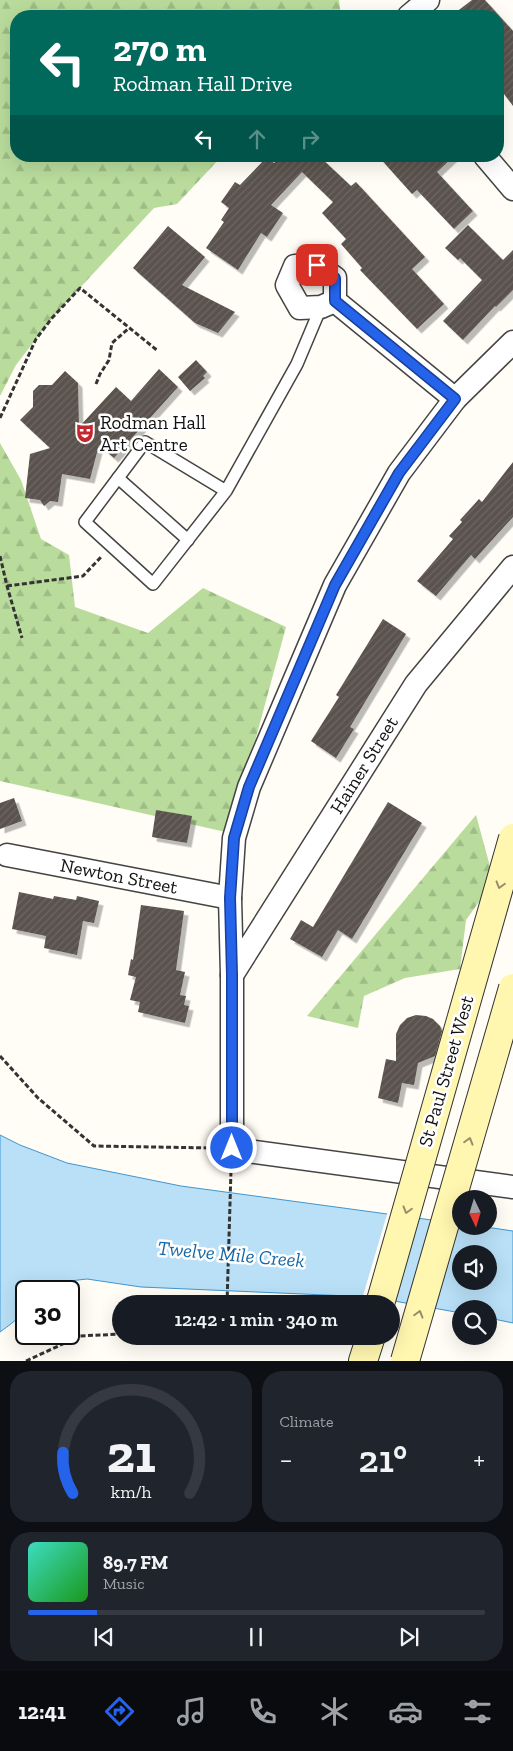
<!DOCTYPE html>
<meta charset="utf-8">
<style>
:root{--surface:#171b24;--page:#20242c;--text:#f1f3f6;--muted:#9ea1a6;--line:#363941;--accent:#2563eb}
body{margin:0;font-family:"Zilla Slab",serif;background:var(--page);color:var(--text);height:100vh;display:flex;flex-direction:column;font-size:19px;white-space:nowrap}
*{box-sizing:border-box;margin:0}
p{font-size:16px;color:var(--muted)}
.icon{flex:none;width:28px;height:28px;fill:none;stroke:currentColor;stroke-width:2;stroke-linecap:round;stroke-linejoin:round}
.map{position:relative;height:1361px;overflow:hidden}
.drawer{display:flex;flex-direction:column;gap:10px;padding:10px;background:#0d0f14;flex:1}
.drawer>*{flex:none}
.banner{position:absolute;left:10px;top:10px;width:494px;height:152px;border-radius:20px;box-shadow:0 5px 20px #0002;background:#00695c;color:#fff;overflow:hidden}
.needle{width:32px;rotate:176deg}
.controls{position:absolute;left:452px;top:1190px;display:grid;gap:10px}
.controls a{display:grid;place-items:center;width:45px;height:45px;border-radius:50%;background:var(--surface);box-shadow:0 5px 20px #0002;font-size:25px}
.speed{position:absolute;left:15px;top:1280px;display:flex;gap:10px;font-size:25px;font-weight:700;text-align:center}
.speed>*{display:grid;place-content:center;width:65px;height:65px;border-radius:50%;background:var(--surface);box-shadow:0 5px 20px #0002;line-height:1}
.speed .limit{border:2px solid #111;border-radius:8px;background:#fff;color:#111}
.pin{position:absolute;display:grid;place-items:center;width:42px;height:42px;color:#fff;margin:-21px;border-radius:10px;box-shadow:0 2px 8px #0006}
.me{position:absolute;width:55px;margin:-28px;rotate:0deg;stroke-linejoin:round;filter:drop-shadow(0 0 4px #0008)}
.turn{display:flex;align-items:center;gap:18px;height:105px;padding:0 20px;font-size:22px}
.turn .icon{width:65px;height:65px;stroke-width:2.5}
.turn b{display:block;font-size:35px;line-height:42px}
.lanes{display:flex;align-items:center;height:48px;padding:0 20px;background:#0003;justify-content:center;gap:25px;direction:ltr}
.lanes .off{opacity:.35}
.big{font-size:38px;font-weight:600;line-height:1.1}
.drawer .widget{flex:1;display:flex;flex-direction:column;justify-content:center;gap:8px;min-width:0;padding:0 18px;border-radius:20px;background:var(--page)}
.drawer .dial{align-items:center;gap:0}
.dial svg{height:130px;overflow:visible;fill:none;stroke:var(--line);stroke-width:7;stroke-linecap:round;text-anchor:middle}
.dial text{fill:var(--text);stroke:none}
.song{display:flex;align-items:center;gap:15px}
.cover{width:60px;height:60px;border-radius:8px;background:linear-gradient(135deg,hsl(170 70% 55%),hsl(120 70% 35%))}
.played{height:5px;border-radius:2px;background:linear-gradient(90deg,var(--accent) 15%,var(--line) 15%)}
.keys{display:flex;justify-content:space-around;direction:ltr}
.heat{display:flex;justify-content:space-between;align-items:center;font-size:28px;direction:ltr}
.drawer .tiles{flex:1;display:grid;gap:10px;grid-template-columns:1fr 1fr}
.widget:last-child{grid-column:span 2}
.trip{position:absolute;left:112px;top:1295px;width:288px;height:50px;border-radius:25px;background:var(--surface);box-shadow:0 5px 20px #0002;font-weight:600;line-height:50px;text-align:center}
.dock{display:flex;height:80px;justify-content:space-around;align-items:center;background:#090b0e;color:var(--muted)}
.dock .icon{width:35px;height:35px}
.dock .active{color:var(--accent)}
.dock b{font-size:22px;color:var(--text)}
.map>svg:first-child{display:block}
.forest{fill:url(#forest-firs)}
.water{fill:#b9e0f7;stroke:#3f96cf;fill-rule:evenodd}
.pier{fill:#fffdf5}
.building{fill:url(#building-hatch);filter:url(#shadow)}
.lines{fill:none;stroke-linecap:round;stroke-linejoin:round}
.lane-casing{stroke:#444;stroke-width:14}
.street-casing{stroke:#444;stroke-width:25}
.secondary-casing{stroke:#333;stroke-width:30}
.path{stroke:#333;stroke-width:3;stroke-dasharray:5 2.5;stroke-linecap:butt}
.lane{stroke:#fff;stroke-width:11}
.street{stroke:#fff;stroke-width:22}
.secondary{stroke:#fff6b0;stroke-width:28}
.secondary-bridge-casing{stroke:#333;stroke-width:30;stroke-linecap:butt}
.secondary-bridge{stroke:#fff6b0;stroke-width:28}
.oneway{stroke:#948f68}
.route-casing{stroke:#184099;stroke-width:12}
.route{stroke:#2563eb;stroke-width:9}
.labels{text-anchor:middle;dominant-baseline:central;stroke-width:5;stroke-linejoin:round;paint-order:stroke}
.poi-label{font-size:19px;fill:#111;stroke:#fff;text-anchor:start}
.street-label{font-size:19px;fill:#111;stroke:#fff}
.water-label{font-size:20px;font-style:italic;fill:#1768a6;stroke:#fff}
</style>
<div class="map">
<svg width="513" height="1361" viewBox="0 0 513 1361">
<defs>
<pattern id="forest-firs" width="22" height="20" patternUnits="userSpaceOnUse" patternTransform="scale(1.25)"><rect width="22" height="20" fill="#b9dc9c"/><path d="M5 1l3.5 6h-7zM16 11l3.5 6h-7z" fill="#9ebc85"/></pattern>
<pattern id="building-hatch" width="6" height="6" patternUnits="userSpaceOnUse" patternTransform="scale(1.25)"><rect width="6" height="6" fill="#5a524d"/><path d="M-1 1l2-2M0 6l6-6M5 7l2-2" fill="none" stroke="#6d6662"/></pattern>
<filter id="shadow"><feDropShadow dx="4.5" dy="4.5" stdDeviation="0" flood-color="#0004"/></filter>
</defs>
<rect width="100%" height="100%" fill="#fffdf5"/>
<g class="forest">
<path d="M0 0H339L341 16H16V156H222L177 204 154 208 52 318 16 365 0 396Z"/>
<path d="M0 443 21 480 41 539 69 555 75 607 148 633 203 588 286 627 230 833 0 781Z"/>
<path d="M476 815 494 881 466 920 460 969 405 978 364 996 358 1028 307 1016Z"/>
</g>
<path class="water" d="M0 1135 20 1145 67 1163 181 1186 461 1224V1226H479L513 1231V1323L489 1318V1309H461V1313L372 1297 141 1287 87 1279 61 1282 40 1291H26C26 1314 18 1319 0 1332ZM461 1254H489V1281H461Z"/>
<path class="pier" d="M388 1211 415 1215 371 1299H362Z"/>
<g class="building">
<path d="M472 0H485L513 31V106L498 86V16H451Z"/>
<path d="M281 156H317L316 158 319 156 351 186 356 182 425 257 412 269 444 304 417 329 360 270 362 268 341 244 346 239 322 213 333 202 302 172 271 205 283 213 267 237 261 233 238 270 206 248 224 222 221 220 229 208 221 202 235 182 240 185 267 157 274 163Z"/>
<path d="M378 156H454L437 172 473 211 454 229 417 190 412 194Z"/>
<path d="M468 225 503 260 513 250V290L496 307 495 306 463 340 443 321 482 280 460 258 458 260 445 248Z"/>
<path d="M168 226 205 257 182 285 235 312 218 333 195 323 133 268Z"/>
<path d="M196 360 207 372 203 376 205 378 190 391 178 377Z"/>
<path d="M159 369 178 387 114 458 99 445 90 479 62 474 58 502 50 501 44 506 40 500 25 498 30 454 50 448 20 420 33 407V391L39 385H52L65 371 78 383 79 427 116 387 131 401Z"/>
<path d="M513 462V517L475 559 471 555 436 596 417 581 453 539 449 536 462 522 460 520 479 499 482 502Z"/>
<path d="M383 619 406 634 350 727 354 729 336 758 311 741 339 697 336 695Z"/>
<path d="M14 798 22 821 0 829V803Z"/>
<path d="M388 802 422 823 352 939 338 930 322 957 290 939 301 920 313 927Z"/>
<path d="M156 810 192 816 187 843 152 837Z"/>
<path d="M19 892 53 899 54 896 76 900 77 896 99 901 94 923 83 921 77 955 44 948 46 936 12 929Z"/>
<path d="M141 905 184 911 176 970 185 972 180 995 186 996 184 1005 189 1006 185 1023 138 1012 140 1002 130 1000 136 977 128 975 131 959 133 960Z"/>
<path d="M416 1015 426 1016 433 1019 440 1026 442 1031 435 1056 418 1063 414 1085 402 1083 398 1103 378 1098 386 1059 396 1061V1034L400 1025 407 1018Z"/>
</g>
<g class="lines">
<defs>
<g id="lane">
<path d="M118 478 188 540"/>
<path d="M226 491 153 584 85 522 145 442 226 491 297 364 321 307"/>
</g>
<g id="street">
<path d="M409 16 428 0"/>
<path d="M485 156 513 189"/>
<path d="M335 301 321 307 300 308 287 285 295 266 317 265 335 278V301L455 399"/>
<path d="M513 342 455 399 399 473 335 585 249 787 234 838 230 898 232 975V1149L513 1187"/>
<path d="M7 855 230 898"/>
<path d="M232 975 416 684 513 567"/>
</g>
<path id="secondary" d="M363 1361 371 1336"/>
</defs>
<use href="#lane" class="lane-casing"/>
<use href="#street" class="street-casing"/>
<use href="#secondary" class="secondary-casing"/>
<g class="path">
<path d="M96 384 100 374 109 360 112 343 129 328"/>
<path d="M0 418 36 339 52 318 80 288 158 351"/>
<path d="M0 556 7 586 22 638"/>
<path d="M7 586 83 576 102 556"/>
<path d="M0 1056 38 1098 94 1146 212 1148"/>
<path d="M227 1304 231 1170"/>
<path d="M26 1361 80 1336 121 1334"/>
</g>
<use href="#lane" class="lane"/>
<use href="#street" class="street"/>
<use href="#secondary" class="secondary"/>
<defs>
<g id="secondary-bridge">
<path d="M380 1304 513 838"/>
<path d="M405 1361 513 988"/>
</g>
</defs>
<use href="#secondary-bridge" class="secondary-bridge-casing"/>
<use href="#secondary-bridge" class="secondary-bridge"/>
</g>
<defs><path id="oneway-chevron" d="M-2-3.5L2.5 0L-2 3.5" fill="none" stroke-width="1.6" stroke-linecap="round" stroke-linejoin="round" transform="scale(1.25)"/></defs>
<g class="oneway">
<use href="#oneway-chevron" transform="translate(500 885) rotate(106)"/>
<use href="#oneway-chevron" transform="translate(469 1141) rotate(-74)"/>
<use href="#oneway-chevron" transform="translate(407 1210) rotate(106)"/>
<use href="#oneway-chevron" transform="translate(419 1314) rotate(-74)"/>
</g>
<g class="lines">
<defs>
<path id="route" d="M232 1148V975L230 898 234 838 249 787 335 585 399 473 455 399 335 301V278L317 265"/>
</defs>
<use href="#route" class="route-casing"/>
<use href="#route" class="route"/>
</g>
<defs>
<symbol id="theatre-bare" viewBox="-9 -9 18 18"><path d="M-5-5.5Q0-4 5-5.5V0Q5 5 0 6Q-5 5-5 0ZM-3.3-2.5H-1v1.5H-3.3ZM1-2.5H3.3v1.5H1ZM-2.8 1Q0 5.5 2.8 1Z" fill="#c4262e" stroke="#fff" stroke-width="2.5" paint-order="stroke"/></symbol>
</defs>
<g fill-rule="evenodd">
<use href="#theatre-bare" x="71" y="419" width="28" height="28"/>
</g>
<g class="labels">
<g class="poi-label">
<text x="100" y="422">Rodman Hall<tspan x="100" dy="22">Art Centre</tspan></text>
</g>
<g class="street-label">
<text transform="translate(364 765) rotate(-58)">Hainer Street</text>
<text transform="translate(119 876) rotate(11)">Newton Street</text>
<text transform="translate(446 1071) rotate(-74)">St Paul Street West</text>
</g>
<g class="water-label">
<text transform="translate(231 1254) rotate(5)">Twelve Mile Creek</text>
</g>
</g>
</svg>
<div class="controls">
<a><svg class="needle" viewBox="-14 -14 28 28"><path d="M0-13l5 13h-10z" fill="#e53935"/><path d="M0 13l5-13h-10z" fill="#9ea1a6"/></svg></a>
<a><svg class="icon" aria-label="sound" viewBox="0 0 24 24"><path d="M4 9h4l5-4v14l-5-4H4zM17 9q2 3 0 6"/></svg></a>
<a><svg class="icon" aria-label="search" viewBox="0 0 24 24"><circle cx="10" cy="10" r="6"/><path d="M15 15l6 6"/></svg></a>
</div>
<div class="speed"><div class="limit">30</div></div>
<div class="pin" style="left:317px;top:265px;background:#d93025"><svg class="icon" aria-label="arrive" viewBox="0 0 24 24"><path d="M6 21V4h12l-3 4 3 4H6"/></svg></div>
<svg class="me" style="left:232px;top:1148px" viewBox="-20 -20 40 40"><circle r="17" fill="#2563eb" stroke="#fff" stroke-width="3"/><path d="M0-11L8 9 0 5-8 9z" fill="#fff"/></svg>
<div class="trip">12:42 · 1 min · 340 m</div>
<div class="banner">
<div class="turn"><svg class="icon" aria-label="left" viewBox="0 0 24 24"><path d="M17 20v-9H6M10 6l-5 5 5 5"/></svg><div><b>270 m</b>Rodman Hall Drive</div></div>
<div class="lanes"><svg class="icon" aria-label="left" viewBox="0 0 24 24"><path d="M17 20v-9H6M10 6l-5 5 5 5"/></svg><svg class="icon off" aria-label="ahead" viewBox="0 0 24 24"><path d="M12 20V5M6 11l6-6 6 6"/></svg><svg class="icon off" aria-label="right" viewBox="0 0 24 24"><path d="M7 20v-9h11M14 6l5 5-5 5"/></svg></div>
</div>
</div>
<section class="drawer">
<div class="tiles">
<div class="widget dial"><svg viewBox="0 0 100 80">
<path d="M14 69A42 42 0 1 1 86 69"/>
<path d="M14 69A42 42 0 0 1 8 44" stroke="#2563eb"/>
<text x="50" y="56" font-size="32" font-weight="700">21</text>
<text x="50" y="72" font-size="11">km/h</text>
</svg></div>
<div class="widget"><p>Climate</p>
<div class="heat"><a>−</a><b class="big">21°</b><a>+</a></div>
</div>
<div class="widget">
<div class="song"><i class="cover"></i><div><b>89.7 FM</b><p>Music</p></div></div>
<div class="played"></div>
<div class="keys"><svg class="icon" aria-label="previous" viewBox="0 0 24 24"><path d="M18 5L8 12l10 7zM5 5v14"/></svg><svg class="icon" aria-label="pause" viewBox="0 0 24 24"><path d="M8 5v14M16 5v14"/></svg><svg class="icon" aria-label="next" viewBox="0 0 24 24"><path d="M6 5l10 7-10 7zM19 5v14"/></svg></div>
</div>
</div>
</section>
<nav class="dock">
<b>12:41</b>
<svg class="icon active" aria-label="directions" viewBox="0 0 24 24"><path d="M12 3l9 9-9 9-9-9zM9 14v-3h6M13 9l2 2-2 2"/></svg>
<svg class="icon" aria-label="music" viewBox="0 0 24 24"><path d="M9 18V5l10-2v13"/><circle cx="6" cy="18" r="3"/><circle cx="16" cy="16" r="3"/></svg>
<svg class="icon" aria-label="phone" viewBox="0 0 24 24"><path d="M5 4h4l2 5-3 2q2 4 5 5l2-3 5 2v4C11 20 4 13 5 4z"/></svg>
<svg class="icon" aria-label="climate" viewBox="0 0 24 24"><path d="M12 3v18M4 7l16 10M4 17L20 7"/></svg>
<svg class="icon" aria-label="car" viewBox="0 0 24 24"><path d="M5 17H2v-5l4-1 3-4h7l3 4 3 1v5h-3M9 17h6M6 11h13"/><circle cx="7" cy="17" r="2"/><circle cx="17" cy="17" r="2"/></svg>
<svg class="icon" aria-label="filters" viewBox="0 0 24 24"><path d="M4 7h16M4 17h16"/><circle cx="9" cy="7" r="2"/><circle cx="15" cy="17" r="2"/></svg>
</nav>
